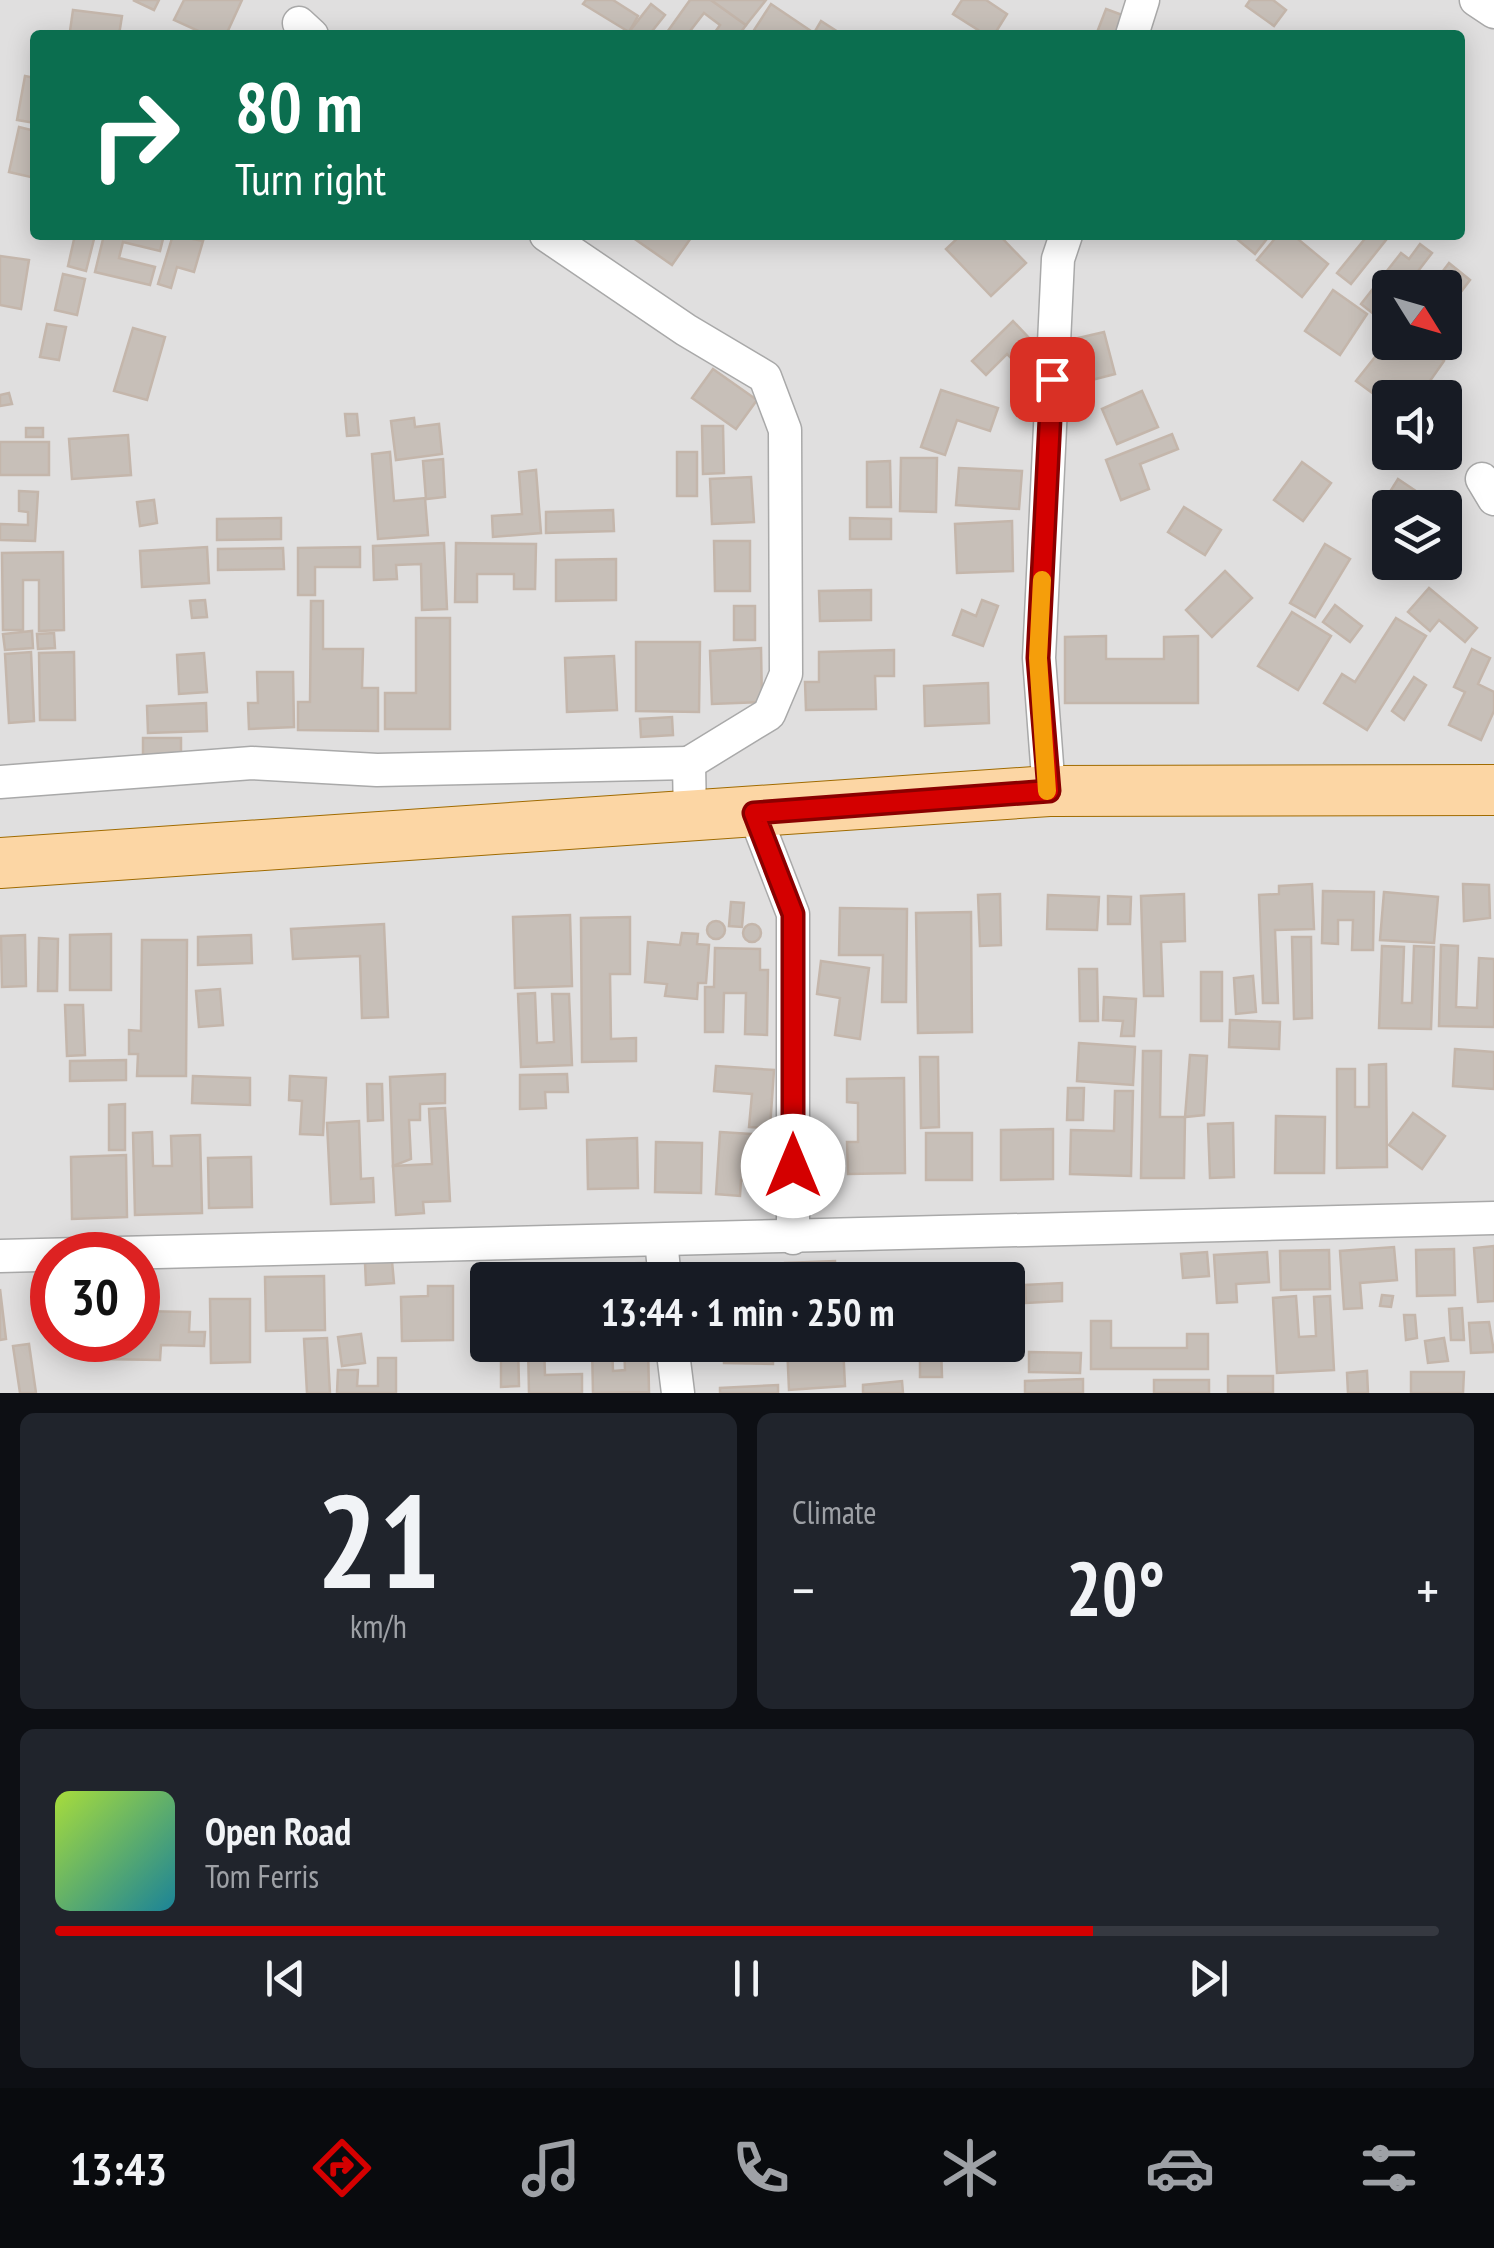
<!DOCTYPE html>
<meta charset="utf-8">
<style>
:root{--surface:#171b24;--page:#20242c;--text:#f1f3f6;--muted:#9ea1a6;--line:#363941;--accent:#d40000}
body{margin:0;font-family:"PT Sans Narrow",sans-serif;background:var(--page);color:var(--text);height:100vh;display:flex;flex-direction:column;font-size:38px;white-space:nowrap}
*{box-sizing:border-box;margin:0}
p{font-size:32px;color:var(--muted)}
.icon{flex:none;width:55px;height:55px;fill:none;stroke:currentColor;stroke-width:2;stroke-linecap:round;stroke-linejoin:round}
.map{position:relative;height:1393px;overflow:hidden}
.details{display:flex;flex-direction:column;gap:20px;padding:20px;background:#0d0f14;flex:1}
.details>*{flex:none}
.guide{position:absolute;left:30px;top:30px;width:1435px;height:210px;border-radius:10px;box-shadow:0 5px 25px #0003;background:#0b6e4f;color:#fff;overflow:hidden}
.needle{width:65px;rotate:127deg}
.tools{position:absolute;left:1372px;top:270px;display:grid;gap:20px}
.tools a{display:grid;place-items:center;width:90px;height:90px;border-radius:10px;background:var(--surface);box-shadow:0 5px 25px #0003;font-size:50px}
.speed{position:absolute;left:30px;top:1232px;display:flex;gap:20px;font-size:50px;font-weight:700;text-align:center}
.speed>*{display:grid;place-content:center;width:130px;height:130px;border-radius:50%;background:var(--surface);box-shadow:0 5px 25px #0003;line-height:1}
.speed .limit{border:15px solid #d22;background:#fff;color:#111}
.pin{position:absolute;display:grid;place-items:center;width:85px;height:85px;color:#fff;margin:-42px;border-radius:20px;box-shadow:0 5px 15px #0006}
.me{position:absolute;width:110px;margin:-55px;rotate:0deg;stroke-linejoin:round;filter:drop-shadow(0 0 8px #0008)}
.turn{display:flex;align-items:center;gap:35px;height:210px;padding:0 40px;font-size:45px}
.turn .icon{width:130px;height:130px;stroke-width:2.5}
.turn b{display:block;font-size:70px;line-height:85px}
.big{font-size:75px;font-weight:700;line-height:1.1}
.details .widget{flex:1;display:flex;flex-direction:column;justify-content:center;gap:15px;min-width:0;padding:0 35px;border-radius:15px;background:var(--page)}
.details .dial{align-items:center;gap:0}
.dial b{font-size:130px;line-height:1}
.song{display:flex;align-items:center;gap:30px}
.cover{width:120px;height:120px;border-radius:15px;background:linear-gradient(135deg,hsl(80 70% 55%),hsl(190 70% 35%))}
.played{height:10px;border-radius:5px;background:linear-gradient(90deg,var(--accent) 75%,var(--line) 75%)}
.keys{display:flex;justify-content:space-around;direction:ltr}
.heat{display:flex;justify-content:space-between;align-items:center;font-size:55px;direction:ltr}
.details .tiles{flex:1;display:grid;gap:20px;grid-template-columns:1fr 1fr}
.widget:last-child{grid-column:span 2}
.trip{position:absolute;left:470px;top:1262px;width:555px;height:100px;border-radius:10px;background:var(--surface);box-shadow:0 5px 25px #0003;font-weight:700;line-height:100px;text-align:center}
.tab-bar{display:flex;height:160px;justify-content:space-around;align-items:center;background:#090b0e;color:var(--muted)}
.tab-bar .icon{width:70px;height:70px}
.tab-bar .active{color:var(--accent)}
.tab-bar b{font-size:45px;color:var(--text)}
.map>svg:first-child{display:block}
.residential{fill:#e0dfdf;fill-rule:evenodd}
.building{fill:#c7bfb8;stroke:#c4b6ab;stroke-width:2.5}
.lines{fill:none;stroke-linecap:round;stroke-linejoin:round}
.street-casing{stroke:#a9a9a9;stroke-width:35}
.primary-casing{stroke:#a06b00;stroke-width:52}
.street{stroke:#fff;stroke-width:32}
.primary{stroke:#fcd6a4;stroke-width:50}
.route-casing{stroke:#8a0000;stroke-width:25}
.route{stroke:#d40000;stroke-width:18}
.slow{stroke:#f59e0b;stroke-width:18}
</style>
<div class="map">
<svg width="1494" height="1393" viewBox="0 0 1494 1393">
<rect width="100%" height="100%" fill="#f2efe9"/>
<path class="residential" d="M0 0H1494V1393H0ZM35 35H1460V235H35ZM1390 288H1445V342H1390ZM1390 398H1445V452H1390ZM1390 508H1445V562H1390ZM52 1255H138V1340H52ZM488 1280H1008V1345H488Z"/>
<g class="building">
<path d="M133 0H159L154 10Z"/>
<path d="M184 0H242L226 35H207L174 20Z"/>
<path d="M586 0H613L638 16 629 32 583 4Z"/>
<path d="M690 0H711L746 25 739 35H713L720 25 704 13 687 35H665Z"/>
<path d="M711 0H766L746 25Z"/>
<path d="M962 0H986L1007 14 994 35H975L978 30 953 14Z"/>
<path d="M1250 0H1273L1286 10 1274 26 1246 6Z"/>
<path d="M651 4 665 15 649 35H632L629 32Z"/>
<path d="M771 4 814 33 821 21 838 32 762 35 754 30Z"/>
<path d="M1106 9 1125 16 1117 35H1096Z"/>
<path d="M73 10 122 16 119 35 70 31Z"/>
<path d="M25 76 35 78V123L17 120Z"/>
<path d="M19 127 35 131V178L9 172Z"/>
<path d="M75 235H95L86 271 68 266Z"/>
<path d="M104 235H164L160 251 123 242 119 258 155 267 150 285 95 272Z"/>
<path d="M173 235 203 241 194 272 177 267 171 288 158 284Z"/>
<path d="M629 235H693L672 265Z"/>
<path d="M961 235H999L1026 263 991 296 946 249Z"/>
<path d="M1232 235H1270L1255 254Z"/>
<path d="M1278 235H1293L1328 264 1302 297 1257 260Z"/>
<path d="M1368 235H1390L1351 284 1337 273Z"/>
<path d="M1420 244 1432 253 1405 288H1390V306L1380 319 1361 304 1401 253 1409 259Z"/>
<path d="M0 256 29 260 21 309 0 305Z"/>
<path d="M1449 263 1470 280 1445 313V288H1430Z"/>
<path d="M63 274 85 279 77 315 55 310Z"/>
<path d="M1333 290 1367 314 1340 355 1305 331Z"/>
<path d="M1013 321 1046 356 1027 375 1007 354 986 375 972 361Z"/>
<path d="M47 324 66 327 59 360 40 357Z"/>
<path d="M133 328 165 337 147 400 114 391Z"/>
<path d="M1104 332 1115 374 1084 382 1074 339Z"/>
<path d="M1390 338V342H1423L1444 361 1418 398H1390V406L1356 381Z"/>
<path d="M713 369 757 400 736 429 692 398Z"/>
<path d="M941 390 998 408 990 431 957 420 945 455 921 447Z"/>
<path d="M1142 391 1158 427 1117 444 1102 409Z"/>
<path d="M9 393 12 404 0 406V395Z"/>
<path d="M345 414H357L359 435 347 436Z"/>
<path d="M414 418 415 427 439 424 442 454 396 460 391 421Z"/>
<path d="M702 426H723L724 473 703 474Z"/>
<rect x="26" y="428" width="17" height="9"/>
<path d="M1172 434 1178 449 1140 464 1149 489 1121 500 1106 460Z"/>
<path d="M128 435 131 475 72 479 69 439Z"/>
<rect x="0" y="442" width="49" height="33"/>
<path d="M390 452 394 501 425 498 428 535 378 539 372 454Z"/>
<rect x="677" y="452" width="20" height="44"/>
<path d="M901 458H937L936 512 900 511Z"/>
<path d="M443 459 445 497 426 499 423 461Z"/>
<path d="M890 461 891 507H867V462Z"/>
<path d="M1302 462 1331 483 1303 521 1274 500Z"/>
<path d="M959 468 1022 471 1019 509 956 505Z"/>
<path d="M536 470 541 533 493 537 492 516 522 514 519 472Z"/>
<path d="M751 477 754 522 712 524 710 479Z"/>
<path d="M1398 479 1416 491 1406 507 1388 495Z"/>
<path d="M19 491 38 492 35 541 0 540V524L28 525V512L19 511Z"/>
<path d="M154 500 157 523 140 526 137 502Z"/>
<path d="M1184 507 1221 530 1205 555 1168 532Z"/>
<path d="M613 510 614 531 546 533V512Z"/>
<path d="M281 518V539L217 540V519Z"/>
<path d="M850 518 891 519V539H850Z"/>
<path d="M1012 521 1013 571 957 573 955 524Z"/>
<path d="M714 541H750V591H715Z"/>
<path d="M444 543 447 609 422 610 421 564 396 565 397 579 374 580 373 546Z"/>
<path d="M456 543 536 544 535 589H514V574H477V602H455Z"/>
<path d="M1325 544 1350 559 1315 617 1290 603Z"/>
<path d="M207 547 209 583 142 587 140 551Z"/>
<path d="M360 547V567H315V595H298V548Z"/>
<path d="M283 548 284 569 218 570V549Z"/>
<path d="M63 552 64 630 39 631V580H23V630H3L2 553Z"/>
<path d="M616 559V600L556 601V560Z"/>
<path d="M1225 571 1252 598 1212 637 1186 610Z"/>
<path d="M1429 588 1477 628 1465 642 1439 620 1430 631 1408 612Z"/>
<path d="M871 590V620L820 621 819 591Z"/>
<path d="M205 600 207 617 192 618 190 601Z"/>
<path d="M982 600 998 606 983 646 953 635 962 610 976 616Z"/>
<path d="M311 601H323V649H363L362 688H378V731L298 730V702H310Z"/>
<path d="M1335 605 1362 626 1350 642 1323 622Z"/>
<rect x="734" y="606" width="21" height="34"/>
<path d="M1292 612 1331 636 1298 690 1258 666Z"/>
<path d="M416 618H450V729H385V693H416Z"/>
<path d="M1396 618 1426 636 1367 730 1324 703 1342 674 1355 682Z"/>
<path d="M32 631 33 648 5 650 3 634Z"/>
<path d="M54 633 55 648 38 649 37 634Z"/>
<path d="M1106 636V659H1164V637L1198 636V703H1065V637Z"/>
<path d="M636 642H700L699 712 636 711Z"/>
<path d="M761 648 762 702 712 704 710 651Z"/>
<path d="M1472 649 1490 658 1478 684 1494 692V711L1481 740 1449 725 1465 692 1454 687Z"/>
<path d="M894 650V676H875L876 709 806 710 805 682H819V652Z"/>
<path d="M31 652 34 721 9 723 5 654Z"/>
<path d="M74 652 75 720H40L39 653Z"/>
<path d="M204 653 207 692 179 694 177 655Z"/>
<path d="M614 656 617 710 567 712 565 658Z"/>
<path d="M257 672H293L294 727 249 729 248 703H258Z"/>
<path d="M1414 677 1426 685 1404 720 1392 711Z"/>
<path d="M988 683 989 723 925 726 924 686Z"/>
<path d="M206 703 207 731 148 733 147 706Z"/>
<path d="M672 717 673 735 641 737 640 719Z"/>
<rect x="143" y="738" width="38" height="17"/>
<path d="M1312 884 1314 929 1275 930 1278 1003H1263L1259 895 1279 894V886Z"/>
<path d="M1463 884 1489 885 1490 918 1464 921Z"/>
<path d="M1323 891 1374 892 1373 950H1352L1353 920H1338V944L1322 943Z"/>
<path d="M1384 892 1438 897 1434 943 1380 940Z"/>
<path d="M1000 894 1001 945 980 946 978 895Z"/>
<path d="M1184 894 1185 941 1161 942 1163 996H1144L1141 896Z"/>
<path d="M1048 895 1099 897 1097 930 1047 929Z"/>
<path d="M1108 896 1131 897 1130 924H1108Z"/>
<path d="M731 902 744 903 742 927 729 926Z"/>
<path d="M840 908 907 909 906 1002H882L883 955H839Z"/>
<path d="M971 912 972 1032 918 1033 916 913Z"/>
<path d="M570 915 572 986 515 988 513 917Z"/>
<path d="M630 917V974H610L611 1039 636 1038V1061L582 1062 581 918Z"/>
<circle cx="716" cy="930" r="9"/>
<path d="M384 924 388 1017 362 1018 360 956 293 959 291 929Z"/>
<circle cx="752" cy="933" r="9"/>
<path d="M682 933 698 934 697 944 709 945 706 983H698L697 999 665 996 667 984 645 982 648 942 680 945Z"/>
<path d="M111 934V990H70V935Z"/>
<path d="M25 935 26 986 2 987 1 936Z"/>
<path d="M251 935 252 963 198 965V937Z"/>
<path d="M1292 937H1311L1312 1018 1294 1019Z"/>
<path d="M39 938 58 939 57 991H38Z"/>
<path d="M142 940H187L186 1076H137L138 1054H129V1030L141 1031Z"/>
<path d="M1441 945 1458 946 1456 1007 1477 1008 1479 958 1494 959V1027L1439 1026Z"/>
<path d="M1382 946 1404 947 1402 1003H1412L1414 946 1434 947 1431 1029 1379 1028Z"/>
<path d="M715 948 760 949V970H768L767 1035 745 1034 746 993H724L723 1032H705V987H714Z"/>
<path d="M821 961 869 968 860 1039 835 1035 840 998 817 994Z"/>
<path d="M1079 969H1097L1098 1021H1080Z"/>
<rect x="1201" y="972" width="21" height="49"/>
<path d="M1253 976 1256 1012 1236 1014 1234 978Z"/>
<path d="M220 989 223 1025 199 1027 196 991Z"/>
<path d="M535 993 537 1043 554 1042 552 994H569L572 1065 521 1067 518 994Z"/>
<path d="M1104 997 1136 999 1134 1036H1121L1123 1021 1103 1020Z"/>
<path d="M65 1005H83L85 1055 67 1056Z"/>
<path d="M1230 1020 1280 1022 1279 1049 1229 1047Z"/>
<path d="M1079 1043 1135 1047 1133 1085 1077 1081Z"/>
<path d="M1455 1049 1494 1052V1089L1453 1086Z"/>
<path d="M1143 1051H1161L1160 1117H1185L1184 1178H1141Z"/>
<path d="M1190 1055 1207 1056 1204 1115 1185 1117Z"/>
<path d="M920 1057H938L939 1127 921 1128Z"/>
<path d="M126 1060V1080L70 1081V1061Z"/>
<path d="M1386 1064 1387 1167 1337 1168V1069H1355V1107H1369V1065Z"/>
<path d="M716 1066 774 1070 770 1128 749 1127 752 1094 714 1091Z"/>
<path d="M445 1074V1103L420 1104V1120H409L411 1159 393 1166 390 1077Z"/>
<path d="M567 1074 568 1092H545L546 1108 520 1109V1075Z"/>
<path d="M193 1076 250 1078V1105L192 1103Z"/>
<path d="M290 1076 326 1078 323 1135 300 1134 302 1101 289 1100Z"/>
<path d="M904 1078 905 1173 848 1174 847 1142H858V1103L847 1102V1079Z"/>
<path d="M367 1084H382L383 1120 368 1121Z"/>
<path d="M1068 1088H1084L1083 1120H1067Z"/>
<path d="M1115 1091H1133L1131 1176 1070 1174 1071 1130 1114 1131Z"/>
<path d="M125 1104V1150H109V1105Z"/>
<path d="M445 1108 450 1201 423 1202 424 1213 396 1215 393 1166 432 1164 429 1109Z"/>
<path d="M1413 1113 1445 1136 1422 1169 1389 1145Z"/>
<path d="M1276 1116 1325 1117 1324 1173H1275Z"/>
<path d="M359 1121 361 1179 373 1178 374 1202 331 1204 327 1123Z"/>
<path d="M1233 1123 1234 1177 1210 1178 1208 1124Z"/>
<path d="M1053 1129V1179L1001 1180V1130Z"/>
<path d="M152 1132 153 1166H172L171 1136 200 1135 202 1213 135 1215 133 1133Z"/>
<path d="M720 1132 767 1135 763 1181 741 1180 740 1196 716 1194Z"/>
<rect x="926" y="1133" width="46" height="47"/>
<path d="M637 1138 638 1188 588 1189 587 1140Z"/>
<path d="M656 1142 702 1143 701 1193 655 1192Z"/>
<path d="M126 1155 127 1217 72 1219 71 1157Z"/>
<path d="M251 1157 252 1207 209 1208 208 1158Z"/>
<path d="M1494 1246V1301L1478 1302 1474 1248Z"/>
<path d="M1394 1247 1397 1280 1360 1283 1362 1308 1344 1309 1340 1251Z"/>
<path d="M1454 1249 1455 1295 1417 1296 1416 1250Z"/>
<path d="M1329 1250 1330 1289 1281 1290 1280 1251Z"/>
<path d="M1207 1252 1209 1276 1183 1278 1181 1254Z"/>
<path d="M1267 1252 1269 1282 1236 1284 1237 1302 1217 1303 1214 1255Z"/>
<path d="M392 1261 394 1283 366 1285 365 1263Z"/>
<path d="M835 1261 836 1280H785V1263Z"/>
<path d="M644 1263V1280H599V1264Z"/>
<path d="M905 1264 906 1280H849L848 1266Z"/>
<path d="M727 1267 776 1268 775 1280H726Z"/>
<path d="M582 1269V1280H526V1271Z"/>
<path d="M324 1276 325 1330 266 1331 265 1277Z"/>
<path d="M1062 1283V1301L1026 1303 1025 1285Z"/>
<path d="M428 1286H453V1340L402 1341 401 1297 428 1296Z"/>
<path d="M0 1289 6 1339 0 1340Z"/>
<path d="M1382 1295 1393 1296 1391 1307 1380 1306Z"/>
<path d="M1296 1296 1299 1337 1316 1336 1314 1297 1330 1296 1334 1370 1277 1373 1273 1298Z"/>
<path d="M210 1299H250V1362L211 1363Z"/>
<path d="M1462 1308 1464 1340H1451L1449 1309Z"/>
<path d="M138 1311 190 1312 189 1332H205L204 1346 161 1345 160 1360 97 1359V1340H138Z"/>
<path d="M1404 1315H1415L1417 1338 1406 1340Z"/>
<path d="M1091 1321H1111V1348H1187V1334H1208V1369H1091Z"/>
<path d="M1489 1322 1494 1352 1471 1353 1469 1323Z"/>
<path d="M361 1334 365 1363 342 1366 338 1337Z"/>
<path d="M327 1338 330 1393H307L304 1339Z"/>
<path d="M1444 1338 1448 1361 1428 1363 1425 1341Z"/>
<path d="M29 1344 36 1393H20L13 1346Z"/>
<path d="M501 1345H518L519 1386 501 1387Z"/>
<path d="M528 1345H544L545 1375 582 1374V1393H529Z"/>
<path d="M592 1345H612L613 1371 625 1370 624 1345H648L649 1392 593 1393Z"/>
<path d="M724 1345H773V1364L724 1363Z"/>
<path d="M787 1345H807L808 1356 824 1355V1345H843L845 1386 789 1390Z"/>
<path d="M920 1345H941L942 1377H920Z"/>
<path d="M1029 1352 1081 1353 1080 1373 1029 1372Z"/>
<path d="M378 1358H396V1393H337L338 1370H358L357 1386H378Z"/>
<path d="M1367 1371 1368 1393H1348L1347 1373Z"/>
<path d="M1411 1372H1464L1463 1393H1411Z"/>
<rect x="1228" y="1376" width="45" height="17"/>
<path d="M1083 1379V1393H1025V1381Z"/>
<rect x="1154" y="1380" width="55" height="13"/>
<path d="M902 1381 903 1393H863V1385Z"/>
<path d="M778 1385V1393H720V1388Z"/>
</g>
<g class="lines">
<defs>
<g id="street">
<path d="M1476 0 1494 12"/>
<path d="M299 23 312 35"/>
<path d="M1132 35 1143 0"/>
<path d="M546 235 686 330 765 377 785 430 786 674 769 714 689 763 690 818"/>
<path d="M1482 479 1494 499"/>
<path d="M0 782 252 763 377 770 689 763"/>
<path d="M1049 791 1039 658 1058 259 1066 235"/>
<path d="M754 813 793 914V1238"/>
<path d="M661 1240 665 1280"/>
<path d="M0 1256 1494 1218"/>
<path d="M672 1345 678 1393"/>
</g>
<path id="primary" d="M0 863 1049 791 1494 790"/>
</defs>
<use href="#street" class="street-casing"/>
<use href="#primary" class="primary-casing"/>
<use href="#street" class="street"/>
<use href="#primary" class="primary"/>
</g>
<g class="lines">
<defs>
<path id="route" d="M793 1166V914L754 813 1049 791 1038 658 1052 379"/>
</defs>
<use href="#route" class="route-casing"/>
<use href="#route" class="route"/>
<path class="slow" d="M1042 580 1038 658 1047 791"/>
</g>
</svg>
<div class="tools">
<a><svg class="needle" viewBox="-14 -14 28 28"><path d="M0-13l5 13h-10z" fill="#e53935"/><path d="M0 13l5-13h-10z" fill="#9ea1a6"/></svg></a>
<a><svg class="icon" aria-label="sound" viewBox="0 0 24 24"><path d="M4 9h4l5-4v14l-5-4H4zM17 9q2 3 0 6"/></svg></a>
<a><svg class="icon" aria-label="layers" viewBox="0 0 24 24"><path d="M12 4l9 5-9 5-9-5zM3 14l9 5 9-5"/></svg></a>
</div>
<div class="speed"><div class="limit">30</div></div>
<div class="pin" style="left:1052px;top:379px;background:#d93025"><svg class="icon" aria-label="arrive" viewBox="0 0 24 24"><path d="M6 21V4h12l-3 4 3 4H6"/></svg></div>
<svg class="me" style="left:793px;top:1166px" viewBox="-20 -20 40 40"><circle r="19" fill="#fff"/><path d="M0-13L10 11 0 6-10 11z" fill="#d40000"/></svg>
<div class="trip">13:44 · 1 min · 250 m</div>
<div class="guide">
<div class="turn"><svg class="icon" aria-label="right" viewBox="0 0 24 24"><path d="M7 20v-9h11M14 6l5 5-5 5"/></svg><div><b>80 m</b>Turn right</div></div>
</div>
</div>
<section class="details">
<div class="tiles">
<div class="widget dial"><b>21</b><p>km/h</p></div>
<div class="widget"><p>Climate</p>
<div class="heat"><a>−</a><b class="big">20°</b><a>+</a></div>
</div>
<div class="widget">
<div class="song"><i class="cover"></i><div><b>Open Road</b><p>Tom Ferris</p></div></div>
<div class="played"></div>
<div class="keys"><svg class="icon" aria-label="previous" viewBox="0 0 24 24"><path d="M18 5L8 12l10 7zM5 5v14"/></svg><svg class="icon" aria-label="pause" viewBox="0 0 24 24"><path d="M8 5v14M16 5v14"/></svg><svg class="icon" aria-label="next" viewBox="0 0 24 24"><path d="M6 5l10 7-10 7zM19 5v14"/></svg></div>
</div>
</div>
</section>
<nav class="tab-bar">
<b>13:43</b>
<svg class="icon active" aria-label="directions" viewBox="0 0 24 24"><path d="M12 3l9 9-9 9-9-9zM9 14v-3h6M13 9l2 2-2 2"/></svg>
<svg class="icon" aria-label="music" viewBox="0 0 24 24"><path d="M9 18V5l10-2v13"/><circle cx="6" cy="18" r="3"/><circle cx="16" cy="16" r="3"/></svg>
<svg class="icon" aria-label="phone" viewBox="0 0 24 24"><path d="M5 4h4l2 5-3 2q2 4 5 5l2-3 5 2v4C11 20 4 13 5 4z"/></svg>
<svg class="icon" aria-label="climate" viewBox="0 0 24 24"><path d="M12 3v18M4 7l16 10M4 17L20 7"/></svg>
<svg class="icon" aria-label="car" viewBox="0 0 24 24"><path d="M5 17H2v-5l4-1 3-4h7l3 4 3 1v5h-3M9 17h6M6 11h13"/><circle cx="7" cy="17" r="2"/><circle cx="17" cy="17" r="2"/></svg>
<svg class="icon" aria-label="filters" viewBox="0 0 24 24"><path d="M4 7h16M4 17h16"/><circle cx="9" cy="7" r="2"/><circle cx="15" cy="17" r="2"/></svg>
</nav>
